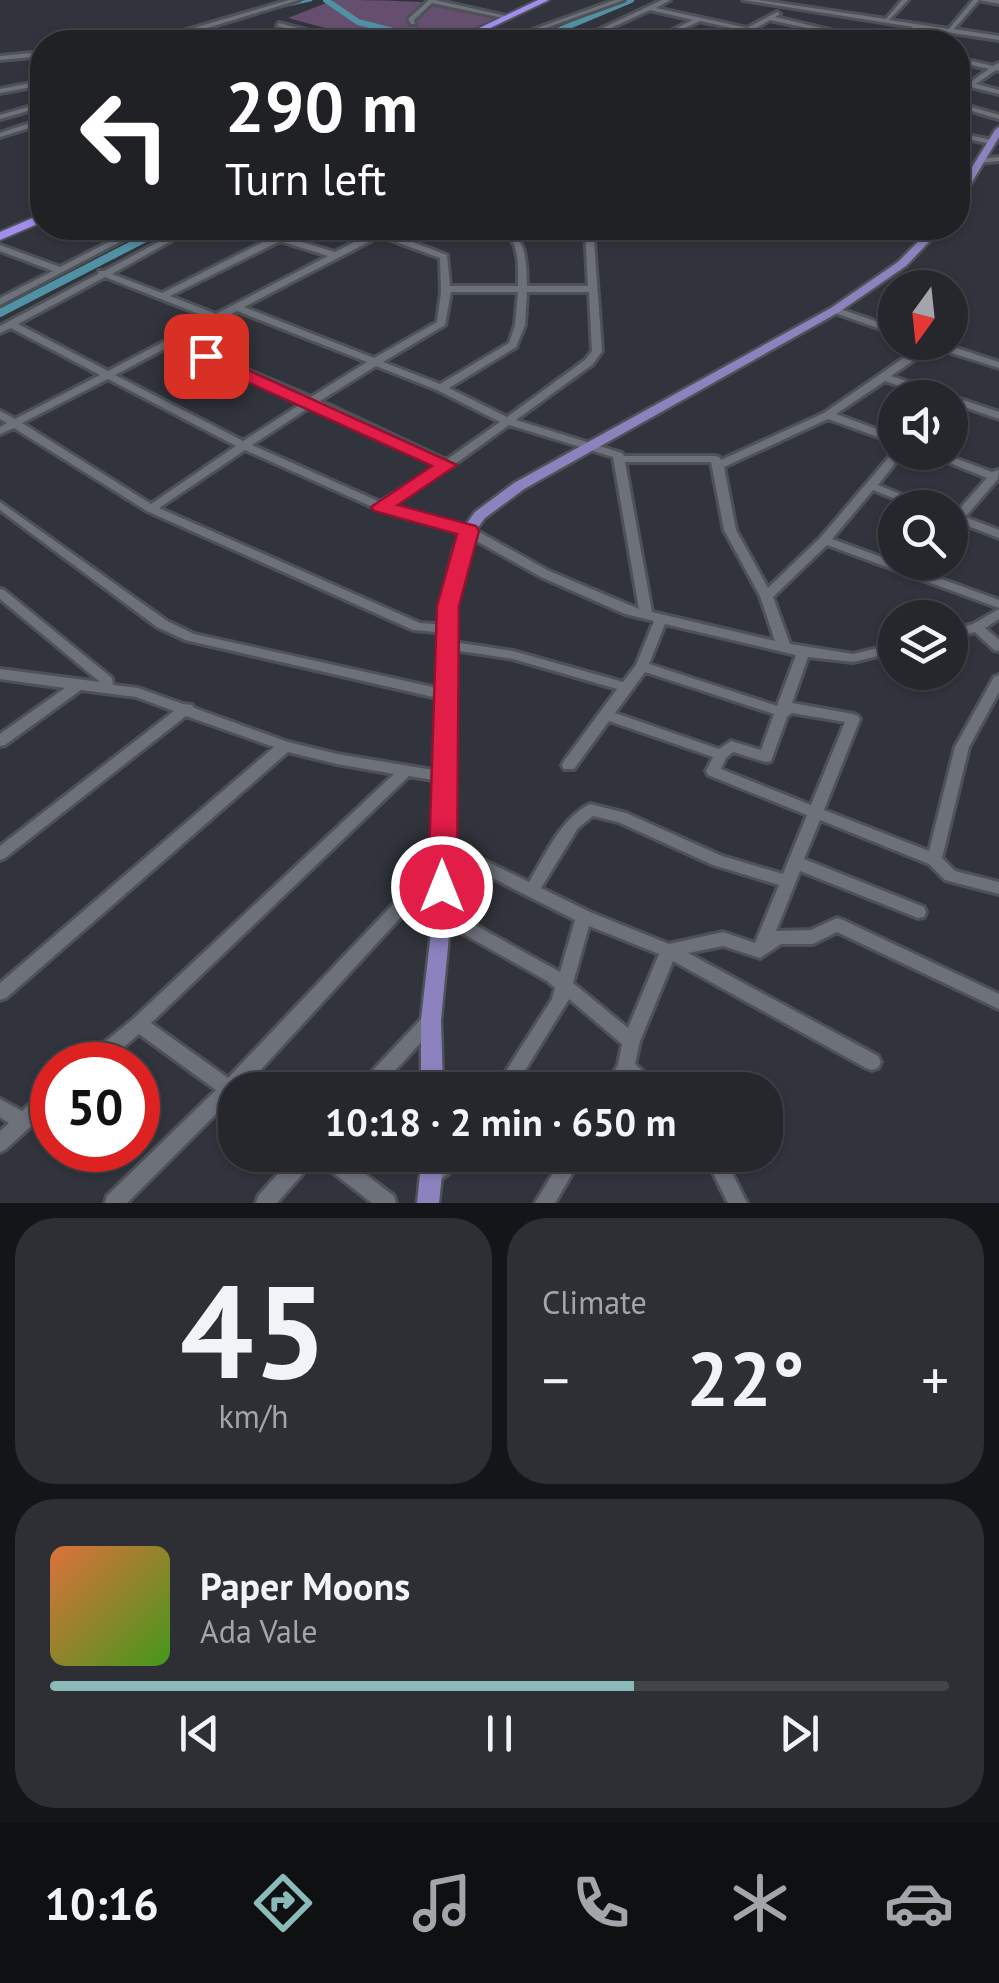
<!DOCTYPE html>
<meta charset="utf-8">
<style>
:root{--surface:#25272d;--page:#2d2f35;--text:#f1f3f6;--muted:#a3a5aa;--line:#424449;--accent:#8bbbb9}
body{margin:0;font-family:"PT Sans",sans-serif;background:var(--page);color:var(--text);height:100vh;display:flex;flex-direction:column;font-size:38px;white-space:nowrap}
*{box-sizing:border-box;margin:0}
p{font-size:32px;color:var(--muted)}
.icon{flex:none;width:55px;height:55px;fill:none;stroke:currentColor;stroke-width:2;stroke-linecap:round;stroke-linejoin:round}
.map{position:relative;height:1203px;overflow:hidden}
.details{display:flex;flex-direction:column;gap:15px;padding:15px;background:#141519;flex:1}
.details>*{flex:none}
.guide{position:absolute;left:30px;top:30px;width:940px;height:210px;border-radius:40px;box-shadow:0 2px 8px #0004,0 0 0 2px var(--line);background:#202124;color:#fff;overflow:hidden}
.needle{width:65px;rotate:195deg}
.controls{position:absolute;left:878px;top:270px;display:grid;gap:20px}
.controls a{display:grid;place-items:center;width:90px;height:90px;border-radius:50%;background:var(--surface);box-shadow:0 2px 8px #0004,0 0 0 2px var(--line);font-size:50px}
.speed{position:absolute;left:30px;top:1042px;display:flex;gap:20px;font-size:50px;font-weight:700;text-align:center}
.speed>*{display:grid;place-content:center;width:130px;height:130px;border-radius:50%;background:var(--surface);box-shadow:0 2px 8px #0004,0 0 0 2px var(--line);line-height:1}
.speed .limit{border:15px solid #d22;background:#fff;color:#111}
.pin{position:absolute;display:grid;place-items:center;width:85px;height:85px;color:#fff;margin:-42px;border-radius:20px;box-shadow:0 5px 15px #0006}
.me{position:absolute;width:110px;margin:-55px;rotate:0deg;stroke-linejoin:round;filter:drop-shadow(0 0 8px #0008)}
.turn{display:flex;align-items:center;gap:35px;height:210px;padding:0 30px;font-size:45px}
.turn .icon{width:130px;height:130px;stroke-width:2.5}
.turn b{display:block;font-size:70px;line-height:85px}
.big{font-size:75px;font-weight:600;line-height:1.1}
.details .card{flex:1;display:flex;flex-direction:column;justify-content:center;gap:15px;min-width:0;padding:0 35px;border-radius:40px;background:var(--page)}
.details .dial{align-items:center;gap:0}
.dial b{font-size:130px;line-height:1}
.song{display:flex;align-items:center;gap:30px}
.cover{width:120px;height:120px;border-radius:15px;background:linear-gradient(135deg,hsl(20 70% 55%),hsl(100 70% 35%))}
.played{height:10px;border-radius:5px;background:linear-gradient(90deg,var(--accent) 65%,var(--line) 65%)}
.keys{display:flex;justify-content:space-around;direction:ltr}
.heat{display:flex;justify-content:space-between;align-items:center;font-size:55px;direction:ltr}
.details .tiles{flex:1;display:grid;gap:15px;grid-template-columns:1fr 1fr}
.card:last-child{grid-column:span 2}
.trip{position:absolute;left:218px;top:1072px;width:565px;height:100px;border-radius:40px;background:var(--surface);box-shadow:0 2px 8px #0004,0 0 0 2px var(--line);font-weight:600;line-height:100px;text-align:center}
.tab-bar{display:flex;height:160px;justify-content:space-around;align-items:center;background:#0f1012;color:var(--muted)}
.tab-bar .icon{width:70px;height:70px}
.tab-bar .active{color:var(--accent)}
.tab-bar b{font-size:45px;color:var(--text)}
.map>svg:first-child{display:block}
.green{fill:#654e6e}
.lines{fill:none;stroke-linecap:round;stroke-linejoin:round}
.stream{stroke:#5091a3;stroke-width:2.5}
.canal-far1{stroke:#5091a3;stroke-width:6}
.canal{stroke:#5091a3;stroke-width:8}
.minor-casing{stroke:#4e5157;stroke-width:6}
.major-casing{stroke:#4e5157;stroke-width:5}
.highway-casing{stroke:#4e5157;stroke-width:4}
.minor{fill:#6d717a;fill-rule:evenodd}
.major{fill:#8c82be;fill-rule:evenodd}
.highway{fill:#a18dec;fill-rule:evenodd}
.route{fill:#e11d48;stroke:#92132f;stroke-width:2.5}
</style>
<div class="map">
<svg width="999" height="1203" viewBox="0 0 999 1203">
<rect width="100%" height="100%" fill="#31343c"/>
<path class="green" d="M334 0C370 0 477 0 500 17L442 42H377L288 18Z"/>
<g class="lines">
<g class="stream">
<path d="M262 11 311 0"/>
<path d="M168 42 186 34"/>
<path d="M0 93 42 85"/>
</g>
<g class="canal-far1">
<path d="M326 0 358 22 405 34"/>
<path d="M531 42 631 0"/>
</g>
<path class="canal" d="M0 313 165 228"/>
<defs>
<g id="minor">
<path d="M289 0H299L171 39 128 42 170 35Z"/>
<path d="M429 0H435L506 16 503 18 432 3 414 20 415 24H411L408 19Z"/>
<path d="M615 0H624L537 31 532 30Z"/>
<path d="M662 0H670L656 8 747 28 777 12 780 14 775 17 880 42H871L770 20 751 31 792 41 793 42H783L744 34 728 42H721L741 30 700 21 655 42H648L693 20 650 10 580 42H573Z"/>
<path d="M743 0H758L886 19 902 0H908L889 20 949 29 973 0H999V4L979 0 954 29 999 36V40L920 28 896 42H889L913 27Z"/>
<path d="M279 23 347 41 348 42H339L277 26Z"/>
<path d="M42 52V56L0 60V56Z"/>
<path d="M958 58 993 66 999 63V71L996 70 976 84 999 90V94L971 87 958 95V90L964 86 958 84V80L969 83 989 69 958 62Z"/>
<path d="M42 81V85L0 93V89Z"/>
<path d="M42 103V107L0 119V115Z"/>
<path d="M958 103 999 115V119L958 107Z"/>
<path d="M39 120H42V124L0 137V133Z"/>
<path d="M958 133 992 140 996 142 992 144 958 137Z"/>
<path d="M999 157V161L980 163 976 161 980 159Z"/>
<path d="M136 228H146L0 305V298L53 271 0 251V245L60 267Z"/>
<path d="M185 228H194L112 274 162 293 271 238 246 230 245 228H256L335 252 372 233 364 228 385 229 386 232 447 255 450 286H518C518 273 520 247 509 237 503 232 492 231 486 228 526 226 526 253 527 286H588L585 228H593L602 351 593 364 516 420 622 453 624 456H715L719 457 721 460 824 413 924 344 922 342H938L999 362V368L933 347 891 376 999 412V419L950 402V398H934L885 381 836 414 895 436V443L828 419 724 467 736 530 768 588 821 537 895 450V452H904L878 485 935 508H918L873 490 832 539 999 600V608L827 545 773 597 790 644 853 654 895 644V652L853 662 808 657 792 703 853 714 858 716 860 719 824 810 929 851 955 747 994 677 999 675V692L969 747 942 858 955 871 999 882V894L945 880 929 864 820 820 804 859 924 907 926 912 924 917 918 918 800 871 776 931 811 930 837 918 843 920 999 994V1009L837 932 813 944H781L760 958 723 946 688 953 878 1056 881 1062 878 1068 872 1070 866 1068 673 961 640 1041 635 1064 657 1084 660 1090H639L628 1080 622 1090H603L618 1065 622 1044 569 999 513 1090H494L552 999 555 988 547 981 412 905 242 1090H235V1101L230 1100 127 1203H105L107 1196 216 1090 139 1034 103 1065H81L84 1059 133 1019 394 774 337 764 288 752 6 998 0 1000V983L274 747 186 716 5 858 0 860V846L174 711 136 697 81 690 5 745 0 746V734L65 688 0 679V669L100 682 0 599V589L4 590 112 678 113 685 138 688 183 704 192 705 194 708 288 742 337 754 445 772 450 773 452 777 450 781 445 782 409 776 151 1023 228 1078 438 857 443 855 448 857 451 861 448 865 421 895 560 972 575 920 437 850 434 846 437 842 442 840 447 842 529 882C545 856 561 818 590 804L626 813 722 856 783 874 807 815 708 775 706 771 713 757 609 721 574 769H564L562 765 564 761 617 689 513 659 447 649 441 645 447 641 513 651 623 682 636 665 654 621 625 614 541 577 464 534 377 509 245 450 159 508 420 623 448 625 454 629 448 633 413 630 147 511 14 428 0 434V427L7 423 0 419V411L15 419 100 375 11 328 0 333V326L98 274 99 271H104ZM380 236 440 258 441 292 437 322 374 358 244 307ZM280 241 328 256 216 314 170 296ZM105 277 209 318 108 371 18 324ZM451 292H518L515 325 509 343 440 384 383 362 445 325ZM527 292H589L592 351 585 360 507 417 449 388 516 347 525 325ZM237 311 367 362 311 397 179 341ZM172 345 304 402 243 441 115 375ZM376 366 437 390 500 422 446 460 320 401ZM108 379 236 446 151 504 22 423ZM313 405 439 465 380 502 252 445ZM509 425 613 457 639 609 549 571 472 528 390 506 451 467ZM625 462H711L724 530 760 596 775 641 652 612ZM665 624 796 655 777 706 649 664ZM645 672 774 714 761 750 731 741 719 749 615 713ZM792 713 845 722 811 805 721 769 726 758 733 752 766 762 771 761 787 717ZM593 816 618 822 713 865 779 885 755 943 723 932 669 944 590 912 541 888 578 828ZM589 926 659 954 628 1028 573 983Z"/>
<path d="M835 307 895 328V334L832 312 830 310Z"/>
<path d="M923 452H939L992 472 999 470 998 479 965 517 999 530V538L950 519V512L956 513 987 478Z"/>
<path d="M0 502 167 621 194 634 446 690 451 692 453 695 451 698 446 700 185 640 157 627 0 510Z"/>
<path d="M999 609V619L985 628 999 640V651L994 650 975 632 950 638V630L973 624Z"/>
<path d="M431 1013 437 1015 439 1020 437 1025 377 1090H357L360 1084 425 1015Z"/>
<path d="M52 1088V1107L6 1149 0 1152V1131L9 1123 0 1117V1099L22 1111 46 1090Z"/>
<path d="M295 1155H340L394 1196 396 1203H372L318 1161 316 1155 314 1161 277 1203H256L258 1196Z"/>
<path d="M442 1155H464C459 1166 445 1178 434 1183L427 1180 425 1174 427 1168Z"/>
<path d="M564 1155H583L555 1203H535Z"/>
<path d="M704 1155H723L747 1203H728Z"/>
</g>
<g id="major">
<path d="M999 127V137L963 197 958 200V190L995 130Z"/>
<path d="M932 228H942L906 266 839 312 524 489 485 518 475 531 467 551 456 606 451 914 441 1020 443 1090H421V1020L433 914 440 606 453 551 461 531 475 512 514 483 831 308 898 262Z"/>
<path d="M422 1155H444L439 1203H417Z"/>
</g>
<g id="highway">
<path d="M538 0H549L461 42H450Z"/>
<path d="M42 214V222L0 240V232Z"/>
</g>
</defs>
<use href="#minor" class="minor-casing"/>
<use href="#major" class="major-casing"/>
<use href="#highway" class="highway-casing"/>
<use href="#minor" class="minor"/>
<use href="#major" class="major"/>
<use href="#highway" class="highway"/>
</g>
<path class="route" d="M206 351 457 465 398 505 476 526 479 531 459 606 457 887 453 895 442 899 432 895 428 887 437 606 457 534 374 511 371 507 432 466 199 360V352Z"/>
</svg>
<div class="controls">
<a><svg class="needle" viewBox="-14 -14 28 28"><path d="M0-13l5 13h-10z" fill="#e53935"/><path d="M0 13l5-13h-10z" fill="#a3a5aa"/></svg></a>
<a><svg class="icon" aria-label="sound" viewBox="0 0 24 24"><path d="M4 9h4l5-4v14l-5-4H4zM17 9q2 3 0 6"/></svg></a>
<a><svg class="icon" aria-label="search" viewBox="0 0 24 24"><circle cx="10" cy="10" r="6"/><path d="M15 15l6 6"/></svg></a>
<a><svg class="icon" aria-label="layers" viewBox="0 0 24 24"><path d="M12 4l9 5-9 5-9-5zM3 14l9 5 9-5"/></svg></a>
</div>
<div class="speed"><div class="limit">50</div></div>
<div class="pin" style="left:206px;top:356px;background:#d93025"><svg class="icon" aria-label="arrive" viewBox="0 0 24 24"><path d="M6 21V4h12l-3 4 3 4H6"/></svg></div>
<svg class="me" style="left:442px;top:887px" viewBox="-20 -20 40 40"><circle r="17" fill="#e11d48" stroke="#fff" stroke-width="3"/><path d="M0-11L8 9 0 5-8 9z" fill="#fff"/></svg>
<div class="trip">10:18 · 2 min · 650 m</div>
<div class="guide">
<div class="turn"><svg class="icon" aria-label="left" viewBox="0 0 24 24"><path d="M17 20v-9H6M10 6l-5 5 5 5"/></svg><div><b>290 m</b>Turn left</div></div>
</div>
</div>
<section class="details">
<div class="tiles">
<div class="card dial"><b>45</b><p>km/h</p></div>
<div class="card"><p>Climate</p>
<div class="heat"><a>−</a><b class="big">22°</b><a>+</a></div>
</div>
<div class="card">
<div class="song"><i class="cover"></i><div><b>Paper Moons</b><p>Ada Vale</p></div></div>
<div class="played"></div>
<div class="keys"><svg class="icon" aria-label="previous" viewBox="0 0 24 24"><path d="M18 5L8 12l10 7zM5 5v14"/></svg><svg class="icon" aria-label="pause" viewBox="0 0 24 24"><path d="M8 5v14M16 5v14"/></svg><svg class="icon" aria-label="next" viewBox="0 0 24 24"><path d="M6 5l10 7-10 7zM19 5v14"/></svg></div>
</div>
</div>
</section>
<nav class="tab-bar">
<b>10:16</b>
<svg class="icon active" aria-label="directions" viewBox="0 0 24 24"><path d="M12 3l9 9-9 9-9-9zM9 14v-3h6M13 9l2 2-2 2"/></svg>
<svg class="icon" aria-label="music" viewBox="0 0 24 24"><path d="M9 18V5l10-2v13"/><circle cx="6" cy="18" r="3"/><circle cx="16" cy="16" r="3"/></svg>
<svg class="icon" aria-label="phone" viewBox="0 0 24 24"><path d="M5 4h4l2 5-3 2q2 4 5 5l2-3 5 2v4C11 20 4 13 5 4z"/></svg>
<svg class="icon" aria-label="climate" viewBox="0 0 24 24"><path d="M12 3v18M4 7l16 10M4 17L20 7"/></svg>
<svg class="icon" aria-label="car" viewBox="0 0 24 24"><path d="M5 17H2v-5l4-1 3-4h7l3 4 3 1v5h-3M9 17h6M6 11h13"/><circle cx="7" cy="17" r="2"/><circle cx="17" cy="17" r="2"/></svg>
</nav>
